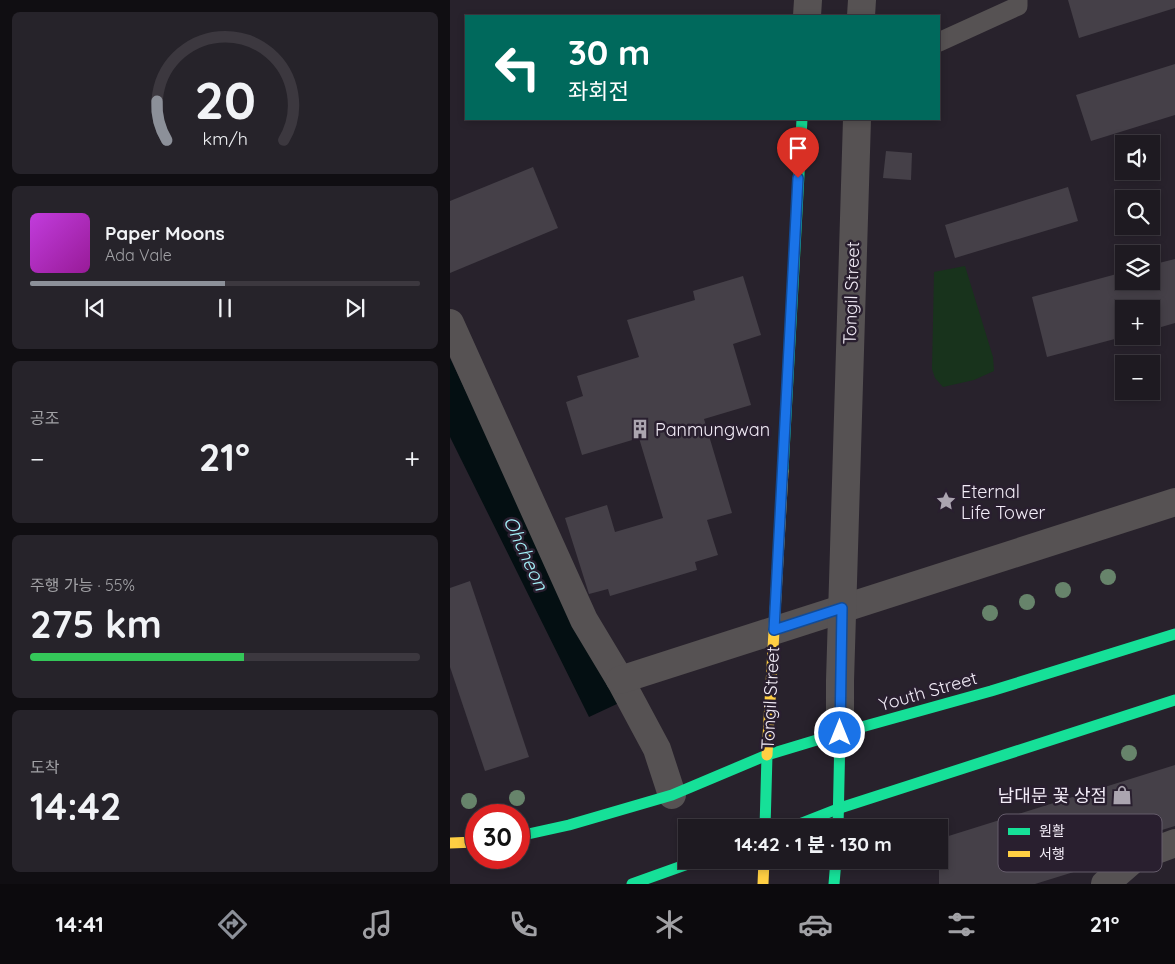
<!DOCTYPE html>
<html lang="ko">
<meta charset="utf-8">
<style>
:root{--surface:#1e1a21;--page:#26232a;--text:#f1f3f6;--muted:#a1a1a5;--line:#3c383f;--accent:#8c9099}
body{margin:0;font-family:Quicksand,"Noto Sans KR",sans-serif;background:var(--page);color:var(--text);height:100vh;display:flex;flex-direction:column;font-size:19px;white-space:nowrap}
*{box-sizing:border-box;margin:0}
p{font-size:16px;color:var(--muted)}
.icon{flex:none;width:28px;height:28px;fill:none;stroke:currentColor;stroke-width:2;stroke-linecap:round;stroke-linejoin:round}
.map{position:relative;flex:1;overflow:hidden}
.side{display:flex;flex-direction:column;gap:12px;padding:12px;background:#100e12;width:450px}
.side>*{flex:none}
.top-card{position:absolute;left:15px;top:15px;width:475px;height:105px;border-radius:0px;box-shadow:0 2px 8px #0003,0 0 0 1px var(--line);background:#00695c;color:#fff;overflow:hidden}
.buttons{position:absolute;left:665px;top:135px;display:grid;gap:10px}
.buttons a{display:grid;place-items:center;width:45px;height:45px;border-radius:0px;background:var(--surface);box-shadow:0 2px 8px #0003,0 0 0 1px var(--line);font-size:25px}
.speed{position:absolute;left:15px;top:804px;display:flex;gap:10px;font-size:25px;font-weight:700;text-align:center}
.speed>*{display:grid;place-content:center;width:65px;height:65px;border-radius:50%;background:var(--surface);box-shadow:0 2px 8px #0003,0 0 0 1px var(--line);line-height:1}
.speed .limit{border:8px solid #d22;background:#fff;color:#111}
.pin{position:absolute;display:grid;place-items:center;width:42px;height:42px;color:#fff;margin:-51px -21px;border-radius:50% 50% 50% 0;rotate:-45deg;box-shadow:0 0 5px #0007}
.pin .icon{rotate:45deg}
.me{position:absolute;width:55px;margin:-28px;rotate:0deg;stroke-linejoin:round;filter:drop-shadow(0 0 4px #0008)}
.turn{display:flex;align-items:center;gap:18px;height:105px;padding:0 20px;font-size:22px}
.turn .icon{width:65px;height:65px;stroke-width:2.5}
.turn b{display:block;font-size:35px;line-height:42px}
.big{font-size:38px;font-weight:700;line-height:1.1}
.side .widget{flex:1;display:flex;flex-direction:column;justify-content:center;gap:8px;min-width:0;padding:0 18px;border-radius:8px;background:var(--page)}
.side .dial{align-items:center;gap:0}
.dial svg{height:130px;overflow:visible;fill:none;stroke:var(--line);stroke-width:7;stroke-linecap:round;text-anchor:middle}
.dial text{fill:var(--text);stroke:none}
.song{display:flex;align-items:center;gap:15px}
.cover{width:60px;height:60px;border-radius:8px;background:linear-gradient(135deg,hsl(290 70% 55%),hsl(300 70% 35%))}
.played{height:5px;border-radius:2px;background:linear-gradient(90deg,var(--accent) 50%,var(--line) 50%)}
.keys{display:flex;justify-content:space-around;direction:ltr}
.heat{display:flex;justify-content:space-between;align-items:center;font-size:28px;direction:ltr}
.charge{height:8px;border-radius:4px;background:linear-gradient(90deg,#34c759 55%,var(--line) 0)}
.trip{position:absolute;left:228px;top:819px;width:270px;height:50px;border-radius:0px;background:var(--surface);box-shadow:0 2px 8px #0003,0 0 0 1px var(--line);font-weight:700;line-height:50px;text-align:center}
.tabs{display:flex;height:80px;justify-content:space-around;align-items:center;background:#0c0a0d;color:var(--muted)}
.tabs .icon{width:35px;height:35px}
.tabs .active{color:var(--accent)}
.tabs b{font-size:22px;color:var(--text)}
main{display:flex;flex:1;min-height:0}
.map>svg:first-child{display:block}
.green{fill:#18331c}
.water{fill:#040f12}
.building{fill:#454048}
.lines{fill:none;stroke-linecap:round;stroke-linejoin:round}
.lane{stroke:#565253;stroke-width:19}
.street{stroke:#565253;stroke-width:28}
.fast{stroke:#16e098;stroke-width:11}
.slow{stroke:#ffcf43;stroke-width:11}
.tree{fill:#67846b}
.route-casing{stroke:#114b97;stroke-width:12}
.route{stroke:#1a73e8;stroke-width:9}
.labels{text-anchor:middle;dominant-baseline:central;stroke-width:5;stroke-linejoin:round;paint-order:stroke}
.street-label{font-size:18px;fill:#f2ecf7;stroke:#291f2f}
.poi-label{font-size:18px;fill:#f2ecf7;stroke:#291f2f;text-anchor:start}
.water-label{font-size:19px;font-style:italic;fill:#a5f3fb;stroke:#291f2f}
.key{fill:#291f2f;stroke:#655c6b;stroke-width:1}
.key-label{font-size:14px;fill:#f2ecf7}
</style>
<main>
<section class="side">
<div class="widget dial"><svg viewBox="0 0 100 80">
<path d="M14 69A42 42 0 1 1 86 69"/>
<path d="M14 69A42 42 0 0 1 8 45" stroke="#8c9099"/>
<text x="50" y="56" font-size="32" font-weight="700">20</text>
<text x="50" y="72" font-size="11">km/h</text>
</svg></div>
<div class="widget">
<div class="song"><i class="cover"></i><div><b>Paper Moons</b><p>Ada Vale</p></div></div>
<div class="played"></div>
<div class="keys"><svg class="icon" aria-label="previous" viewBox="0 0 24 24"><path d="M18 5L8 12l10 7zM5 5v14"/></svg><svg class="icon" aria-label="pause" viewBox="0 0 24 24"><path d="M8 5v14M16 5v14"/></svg><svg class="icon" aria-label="next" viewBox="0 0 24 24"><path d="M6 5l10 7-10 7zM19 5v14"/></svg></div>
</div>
<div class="widget"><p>공조</p>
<div class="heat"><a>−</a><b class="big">21°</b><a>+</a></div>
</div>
<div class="widget"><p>주행 가능 · 55%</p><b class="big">275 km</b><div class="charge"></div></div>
<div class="widget"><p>도착</p><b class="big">14:42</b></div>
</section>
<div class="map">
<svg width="725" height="884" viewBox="0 0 725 884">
<rect width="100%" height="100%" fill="#28222c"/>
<path class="green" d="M515 266 543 357 544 371 524 380 493 387 485 378 482 369 484 272Z"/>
<path class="water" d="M0 358 111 590 169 703 139 717 0 437Z"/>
<g class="building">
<path d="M618 0H725V8L629 38Z"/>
<path d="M725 64V115L641 141 626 95Z"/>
<path d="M436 151 462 153 461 180 433 178Z"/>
<path d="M83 167 108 228 0 273V201Z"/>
<path d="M618 187 628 221 505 258 495 225Z"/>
<path d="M725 259V323L701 330V309H674V336H676L597 357 582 297 674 272V281H701V265Z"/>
<path d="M293 276 311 335 283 344 301 405 254 419 282 513 257 520 268 555 245 562 247 570 160 596 158 589 139 594 115 518 157 505 165 532 213 518 189 438 132 455 116 402 133 396 127 376 189 357 177 320 245 300 243 291Z"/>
<path d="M20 581 79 757 35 771 0 667V588Z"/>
<path d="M725 765V826L653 848 656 862 585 884H489V839Z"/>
</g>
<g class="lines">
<path class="lane" d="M489 42 568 6V0"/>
<g class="street">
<path d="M357 16 358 0"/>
<path d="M411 16 412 0"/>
<path d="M0 323 134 620 170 680 207 749 222 795"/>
<path d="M170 680 725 502"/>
<path d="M390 733V681L407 119"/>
<path d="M655 884 685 858 725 843"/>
</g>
<g class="fast">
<path d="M333 471 352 119"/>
<path d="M390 733 541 691 725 634"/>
<path d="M390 808 725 700"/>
<path d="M315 828 317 755"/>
<path d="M339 828 390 808"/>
<path d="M69 836 119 825 222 795 317 755 390 733 388 828"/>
<path d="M182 884 249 860"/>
<path d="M384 884 386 860"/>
</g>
<g class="slow">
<path d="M317 755 333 471"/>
<path d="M0 843 26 842"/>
<path d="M313 884 314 860"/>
</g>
</g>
<g class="tree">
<circle cx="658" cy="577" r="8"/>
<circle cx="613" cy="590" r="8"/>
<circle cx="577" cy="602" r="8"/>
<circle cx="540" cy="613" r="8"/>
<circle cx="679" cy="753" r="8"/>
<circle cx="67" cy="798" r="8"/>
<circle cx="19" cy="801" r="8"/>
</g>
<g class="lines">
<defs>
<path id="route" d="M348 178 324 630 392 608 390 733"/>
</defs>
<use href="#route" class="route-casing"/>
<use href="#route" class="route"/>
</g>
<defs>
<symbol id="building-bare" viewBox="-9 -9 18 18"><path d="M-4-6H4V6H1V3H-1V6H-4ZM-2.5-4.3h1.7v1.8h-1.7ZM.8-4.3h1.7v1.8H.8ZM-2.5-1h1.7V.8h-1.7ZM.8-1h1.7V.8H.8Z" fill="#aba5b0" stroke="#291f2f" stroke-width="2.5" paint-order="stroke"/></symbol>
<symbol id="sight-bare" viewBox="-9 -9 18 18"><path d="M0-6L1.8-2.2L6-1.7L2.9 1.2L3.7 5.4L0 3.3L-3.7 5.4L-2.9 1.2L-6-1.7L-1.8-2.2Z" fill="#aba5b0" stroke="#291f2f" stroke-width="2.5" paint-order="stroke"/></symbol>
<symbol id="shop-bare" viewBox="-9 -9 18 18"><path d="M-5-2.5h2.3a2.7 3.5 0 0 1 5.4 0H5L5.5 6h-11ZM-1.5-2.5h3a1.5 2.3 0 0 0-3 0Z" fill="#aba5b0" stroke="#291f2f" stroke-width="2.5" paint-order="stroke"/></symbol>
</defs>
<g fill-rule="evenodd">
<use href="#building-bare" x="176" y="415" width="28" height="28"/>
<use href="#sight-bare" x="482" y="487" width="28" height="28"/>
<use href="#shop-bare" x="658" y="781" width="28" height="28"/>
</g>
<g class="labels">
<g class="street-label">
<text transform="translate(401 293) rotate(-88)">Tongil Street</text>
<text transform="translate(478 691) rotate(-16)">Youth Street</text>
<text transform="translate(320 698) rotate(-87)">Tongil Street</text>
</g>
<g class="poi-label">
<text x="205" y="429">Panmungwan</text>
<text x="511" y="491">Eternal<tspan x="511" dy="21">Life Tower</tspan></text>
<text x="657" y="795" text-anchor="end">남대문 꽃 상점</text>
</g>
<g class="water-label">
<text transform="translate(76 553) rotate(65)">Ohcheon</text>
</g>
</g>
<rect x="548" y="814" width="164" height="58" rx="8" class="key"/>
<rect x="558" y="828" width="22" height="7" fill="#16e098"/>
<rect x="558" y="851" width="22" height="6" fill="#ffcf43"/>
<g class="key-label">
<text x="589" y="836">원활</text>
<text x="589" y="859">서행</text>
</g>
</svg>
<div class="buttons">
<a><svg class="icon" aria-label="sound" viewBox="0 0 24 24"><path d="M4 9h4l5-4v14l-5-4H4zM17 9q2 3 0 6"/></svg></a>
<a><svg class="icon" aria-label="search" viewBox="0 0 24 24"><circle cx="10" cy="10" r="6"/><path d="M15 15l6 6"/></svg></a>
<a><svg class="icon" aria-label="layers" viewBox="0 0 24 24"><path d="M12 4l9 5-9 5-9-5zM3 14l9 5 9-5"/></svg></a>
<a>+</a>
<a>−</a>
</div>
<div class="speed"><div class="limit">30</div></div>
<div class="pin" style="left:348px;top:178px;background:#d93025"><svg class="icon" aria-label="arrive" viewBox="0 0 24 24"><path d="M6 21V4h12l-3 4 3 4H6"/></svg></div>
<svg class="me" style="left:390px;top:733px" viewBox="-20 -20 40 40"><circle r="17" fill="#1a73e8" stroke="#fff" stroke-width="3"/><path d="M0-11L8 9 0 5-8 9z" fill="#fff"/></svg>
<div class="trip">14:42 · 1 분 · 130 m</div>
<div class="top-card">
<div class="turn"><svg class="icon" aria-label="left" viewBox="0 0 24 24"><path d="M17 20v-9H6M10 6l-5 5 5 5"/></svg><div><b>30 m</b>좌회전</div></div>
</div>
</div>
</main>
<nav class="tabs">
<b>14:41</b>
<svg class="icon active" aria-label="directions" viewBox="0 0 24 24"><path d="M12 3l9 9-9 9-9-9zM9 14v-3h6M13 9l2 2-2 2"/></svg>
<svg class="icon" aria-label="music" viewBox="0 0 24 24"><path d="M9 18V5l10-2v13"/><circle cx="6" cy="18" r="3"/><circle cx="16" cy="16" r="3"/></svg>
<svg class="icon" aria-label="phone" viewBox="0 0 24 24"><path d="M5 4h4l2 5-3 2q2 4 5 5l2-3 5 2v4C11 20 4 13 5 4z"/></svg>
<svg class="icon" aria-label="climate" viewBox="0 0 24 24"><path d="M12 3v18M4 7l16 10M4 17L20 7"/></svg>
<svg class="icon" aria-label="car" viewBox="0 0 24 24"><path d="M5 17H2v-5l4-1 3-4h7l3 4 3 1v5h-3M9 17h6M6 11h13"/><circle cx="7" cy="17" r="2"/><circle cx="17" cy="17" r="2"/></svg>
<svg class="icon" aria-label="filters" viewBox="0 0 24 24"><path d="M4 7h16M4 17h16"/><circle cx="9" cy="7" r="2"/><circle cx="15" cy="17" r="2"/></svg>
<b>21°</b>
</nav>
